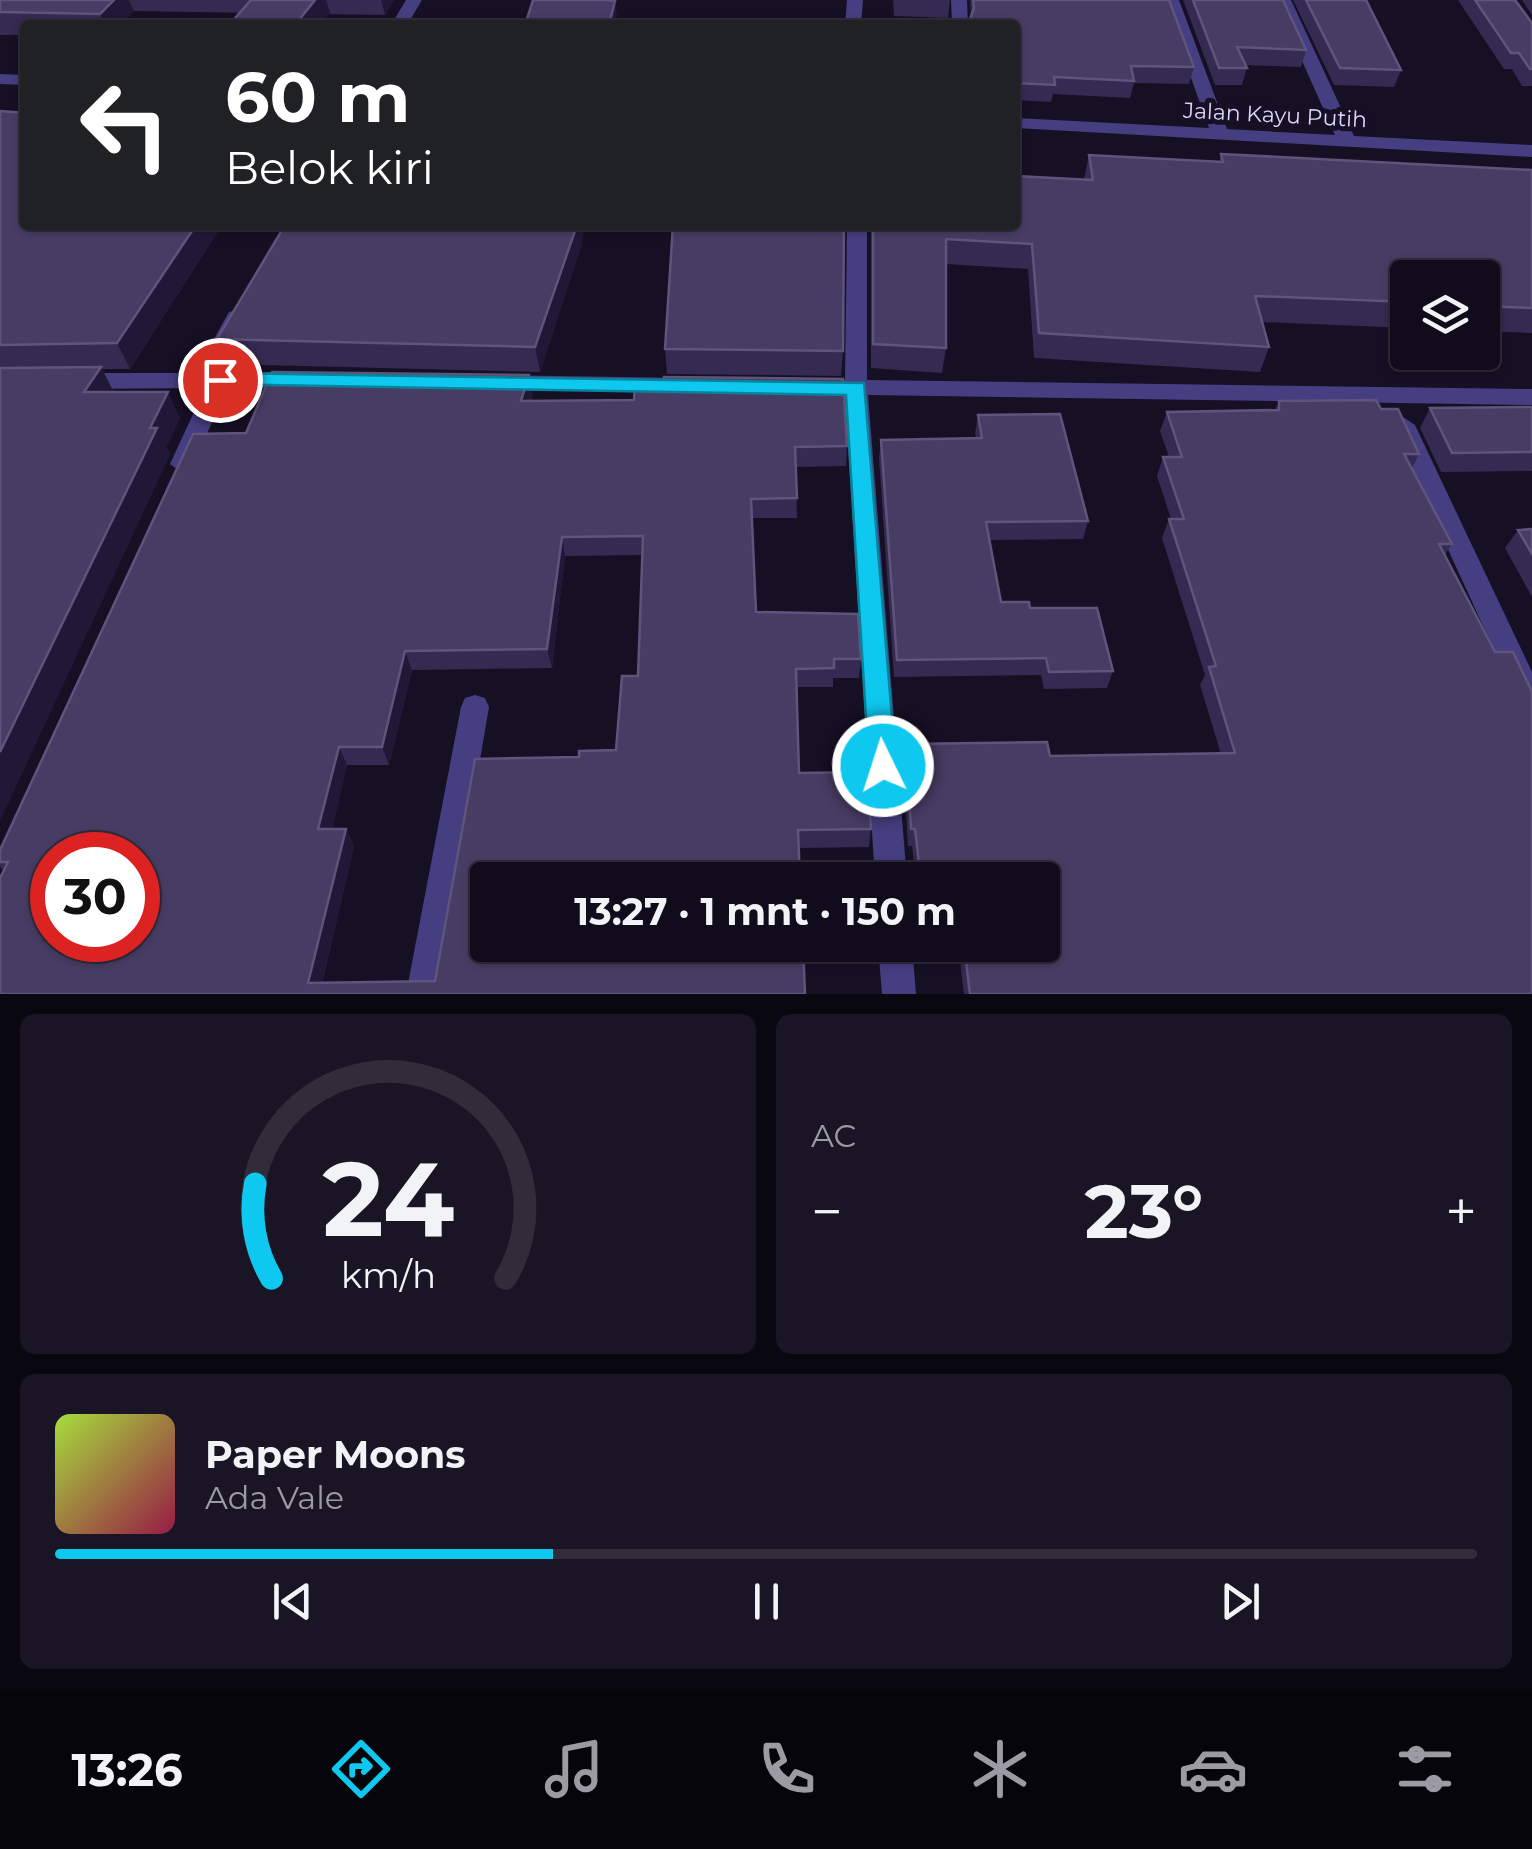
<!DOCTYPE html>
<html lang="id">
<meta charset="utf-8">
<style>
:root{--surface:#100c1b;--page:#191524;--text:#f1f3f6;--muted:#9c9ba3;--line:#302c3a;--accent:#0ec8ef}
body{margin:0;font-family:Montserrat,sans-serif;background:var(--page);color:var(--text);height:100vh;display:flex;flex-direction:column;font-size:38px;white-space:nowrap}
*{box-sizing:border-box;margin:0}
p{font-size:32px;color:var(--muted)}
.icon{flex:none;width:55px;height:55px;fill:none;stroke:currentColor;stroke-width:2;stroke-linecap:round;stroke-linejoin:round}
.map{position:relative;height:994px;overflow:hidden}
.details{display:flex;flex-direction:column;gap:20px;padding:20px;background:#09070f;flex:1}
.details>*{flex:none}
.guide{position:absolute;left:20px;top:20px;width:1000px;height:210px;border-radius:10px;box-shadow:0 2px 8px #0004,0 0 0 2px var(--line);background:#202124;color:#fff;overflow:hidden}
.fabs{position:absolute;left:1390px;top:260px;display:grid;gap:20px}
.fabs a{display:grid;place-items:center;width:110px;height:110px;border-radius:10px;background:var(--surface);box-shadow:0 2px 8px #0004,0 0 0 2px var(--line);font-size:50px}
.speed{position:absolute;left:30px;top:832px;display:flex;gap:20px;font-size:50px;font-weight:700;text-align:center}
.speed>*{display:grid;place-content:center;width:130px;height:130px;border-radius:50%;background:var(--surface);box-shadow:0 2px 8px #0004,0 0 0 2px var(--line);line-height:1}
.speed .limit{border:15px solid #d22;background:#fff;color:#111}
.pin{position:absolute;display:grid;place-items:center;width:85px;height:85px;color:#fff;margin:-42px;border:5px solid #fff;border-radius:50%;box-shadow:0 2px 10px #0007}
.me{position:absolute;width:110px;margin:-55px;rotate:356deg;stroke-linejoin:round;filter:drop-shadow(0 0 8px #0008)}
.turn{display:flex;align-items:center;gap:35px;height:210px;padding:0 40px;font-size:45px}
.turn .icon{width:130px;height:130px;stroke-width:2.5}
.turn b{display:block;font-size:70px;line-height:85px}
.big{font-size:75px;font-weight:700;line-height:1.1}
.details .card{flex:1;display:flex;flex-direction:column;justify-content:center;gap:15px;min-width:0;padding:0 35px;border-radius:15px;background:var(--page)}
.details .dial{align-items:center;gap:0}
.dial svg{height:260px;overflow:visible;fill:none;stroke:var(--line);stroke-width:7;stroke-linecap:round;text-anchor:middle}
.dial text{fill:var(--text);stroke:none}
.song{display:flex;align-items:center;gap:30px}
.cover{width:120px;height:120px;border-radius:15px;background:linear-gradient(135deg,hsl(80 70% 55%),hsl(340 70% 35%))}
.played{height:10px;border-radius:5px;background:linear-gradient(90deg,var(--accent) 35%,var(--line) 35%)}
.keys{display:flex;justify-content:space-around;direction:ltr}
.heat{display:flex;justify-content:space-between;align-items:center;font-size:55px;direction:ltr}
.details .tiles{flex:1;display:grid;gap:20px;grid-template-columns:1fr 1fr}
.card:last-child{grid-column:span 2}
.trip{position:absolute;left:470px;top:862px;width:590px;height:100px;border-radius:10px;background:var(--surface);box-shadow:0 2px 8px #0004,0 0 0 2px var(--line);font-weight:700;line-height:100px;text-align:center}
.tabs{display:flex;height:160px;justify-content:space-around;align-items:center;background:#06050b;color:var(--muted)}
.tabs .icon{width:70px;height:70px}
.tabs .selected{color:var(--accent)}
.tabs b{font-size:45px;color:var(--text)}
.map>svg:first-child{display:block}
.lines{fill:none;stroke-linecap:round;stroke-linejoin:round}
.service{fill:#453e80;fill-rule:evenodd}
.minor{fill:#453e80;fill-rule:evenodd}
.wall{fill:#352a51;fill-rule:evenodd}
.shaded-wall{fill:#201837}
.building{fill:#473c63;stroke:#5e547c;stroke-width:2.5;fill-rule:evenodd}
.route{fill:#0ec8ef;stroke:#09829b;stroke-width:2.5}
.labels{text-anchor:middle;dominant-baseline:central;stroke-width:10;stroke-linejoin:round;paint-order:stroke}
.far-street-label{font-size:22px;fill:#dcd5fd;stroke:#151024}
</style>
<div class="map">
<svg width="1532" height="994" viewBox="0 0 1532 994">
<rect width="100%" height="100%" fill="#151024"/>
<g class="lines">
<g class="service">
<path d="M406 0H422L407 25H391Z"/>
<path d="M847 0H863L861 25H845Z"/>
</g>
<g class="minor">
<path d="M951 0H967L968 25H952Z"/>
<path d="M1163 0H1179L1227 129 1335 135 1275 0H1291L1354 136 1532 145V157L1015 128V118L1209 128Z"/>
<path d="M0 74 25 75V85L0 84Z"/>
<path d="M847 225H867V380L1532 389V405L868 395 907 880H875L845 395H810L799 387 810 379 845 380Z"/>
<path d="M237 310 248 317 218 372H300L311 380 300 388H227L191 470 182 473 170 464 205 388 75 389 64 381 75 373H195L229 312Z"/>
<path d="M500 375 690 378 701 386 690 394 492 388 489 383 492 378Z"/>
<path d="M1403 417 1415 425 1532 672V714L1522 711 1518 702 1391 425Z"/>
<path d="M475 695 485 698 489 707 440 994H406L461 707 465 698Z"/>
<path d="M878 945H912L916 994H882Z"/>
</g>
</g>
<g class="wall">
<path d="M0 0H394L385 15 134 11 121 25H25V35H0Z"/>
<path d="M893 0H950L948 18 894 16Z"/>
<path d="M970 0H1169L1194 67 1189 84 1134 83 1130 98 1053 94 1051 102 1015 100V25L971 16Z"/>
<path d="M1183 0H1283L1306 50 1301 67 1245 65 1247 68 1242 85H1215Z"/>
<path d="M1293 0H1366L1401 70 1394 87 1334 85Z"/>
<path d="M1458 0H1515L1532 23V86H1522L1512 69H1504Z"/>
<path d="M1522 0H1532V15Z"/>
<path d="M0 111 25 225H222L130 369H102L114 392 180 418 166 447 170 454 0 820Z"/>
<path d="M1221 154 1532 170V333L1482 331V278H1408V328L1262 322 1269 347 1260 372 1034 358 1028 269 946 264V348L942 373 871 368V225H1015L1084 179 1089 155 1219 162Z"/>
<path d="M582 243 540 372 227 364 217 339Z"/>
<path d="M665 349 843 351 841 376 667 374Z"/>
<path d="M533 395 531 401 847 446 846 466 796 467 797 518H752L756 612 861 659 859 678H833V687H796L799 773 871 829 869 847 799 848 805 994H0L4 871 0 867V850L246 433ZM642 555 638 676 616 750 579 757 435 981 322 983 354 846 346 829H332L347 765H389L412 670 552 668 565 556Z"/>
<path d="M1279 401 1381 409 1419 454 1412 468 1452 544 1445 555 1495 652 1532 994H964L958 945H1042V880H916L912 846H908L903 761 906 744 1050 756 1221 754 1200 685 1205 675 1162 538 1169 519H1171L1157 476 1163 457H1169L1160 431 1167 412 1275 410Z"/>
<path d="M1532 407V471L1441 472 1420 428 1430 408Z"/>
<path d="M978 415 1088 521 1083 539 990 540 1001 602 1030 608 1113 671 1107 688 1044 689 1041 675 894 677 879 458 881 440 976 439 975 433Z"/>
<path d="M1532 529V597L1505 548 1518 530Z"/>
</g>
<g class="shaded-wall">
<path d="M114 0H129L134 11 121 25H104L100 14Z"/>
<path d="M315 0H326L330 13 320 25H295Z"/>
<path d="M381 0H394L385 15Z"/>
<path d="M615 1 617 16 614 25H609Z"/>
<path d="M196 225H222L130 369 117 343Z"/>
<path d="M577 225H585L582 243 540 372 535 347Z"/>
<path d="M101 367 114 393 84 392Z"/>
<path d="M529 375 533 395 525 421 521 401Z"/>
<path d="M168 392 180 418 166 447 170 454 0 820V752Z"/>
<path d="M562 537 565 556 552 668 547 649Z"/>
<path d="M405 651 412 670 389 765 382 747Z"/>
<path d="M339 747 347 765 328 846 318 829Z"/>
<path d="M346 829 354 846 319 994 308 983Z"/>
</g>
<g class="building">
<path d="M0 0H114L100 14 0 12Z"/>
<path d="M251 0H315L295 25H229Z"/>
<path d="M533 0H607L615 1 609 25H525Z"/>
<path d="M973 0H1169L1194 67 1131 66 1134 81 1054 77 1055 85 1015 83V25H968L974 8Z"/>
<path d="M1193 0H1283L1306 50 1237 47 1247 68H1219Z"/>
<path d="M1306 0H1366L1401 70 1340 68Z"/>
<path d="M1475 0H1515L1532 23V69H1530L1519 53H1511Z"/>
<path d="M0 111 25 113V225H196L117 343 0 345Z"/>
<path d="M1221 154 1532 170V308L1482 306V278H1408V302L1255 296 1269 347 1039 333 1032 244 946 239V348L873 344V225H1015V176L1093 180 1089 155 1223 162Z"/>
<path d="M285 225H577L535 347 217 339Z"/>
<path d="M673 225H844L843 351 665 349Z"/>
<path d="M101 367 84 392H168L150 428H157L0 752V368Z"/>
<path d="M272 372 529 375 521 401 634 400 635 386 664 385V377L843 379 847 446 795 447 797 498 751 499 756 612 858 614 861 659H834V668L796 669 799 773 868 772 871 829 798 830 800 880H488V945H803L805 994H0V878L8 862H0V850L193 434 246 433ZM643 536 638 676H622L616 750 579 751V757L475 759 435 981 308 983 346 829H318L339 747H382L405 651 547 649 562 537ZM52 855H138V940H52Z"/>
<path d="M1376 400 1381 409H1398L1419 454H1404L1452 544H1439L1495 652H1513L1532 692V994H970L964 945H1042V880H921L915 829H911L906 744 1047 742 1050 756 1235 753 1209 667 1216 666 1169 519H1184L1163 457H1182L1167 412 1279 410V401Z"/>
<path d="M1532 407V452L1452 453 1430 408Z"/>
<path d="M1060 414 1088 521 986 522 1001 602H1029L1030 608H1097L1113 671 1049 672 1046 658 897 660 881 440 982 438 978 415Z"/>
<path d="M1532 529V554L1518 530Z"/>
</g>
<path class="route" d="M220 373 864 383 896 766 892 775 883 779 873 775 869 766 846 395 213 384 210 380 213 375Z"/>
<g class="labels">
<g class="far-street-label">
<text transform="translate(1275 115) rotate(3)">Jalan Kayu Putih</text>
</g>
</g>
</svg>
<div class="fabs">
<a><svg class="icon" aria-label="layers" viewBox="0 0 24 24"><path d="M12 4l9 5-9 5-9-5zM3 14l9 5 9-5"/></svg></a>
</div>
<div class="speed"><div class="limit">30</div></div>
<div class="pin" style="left:220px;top:380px;background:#d93025"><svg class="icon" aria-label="arrive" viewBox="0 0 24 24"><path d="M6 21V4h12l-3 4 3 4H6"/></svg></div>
<svg class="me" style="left:883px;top:766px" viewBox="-20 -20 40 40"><circle r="17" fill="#0ec8ef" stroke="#fff" stroke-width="3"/><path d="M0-11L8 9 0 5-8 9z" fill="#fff"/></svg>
<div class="trip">13:27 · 1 mnt · 150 m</div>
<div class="guide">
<div class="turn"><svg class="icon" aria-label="left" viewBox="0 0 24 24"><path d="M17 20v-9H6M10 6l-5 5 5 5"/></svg><div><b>60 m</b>Belok kiri</div></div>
</div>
</div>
<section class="details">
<div class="tiles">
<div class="card dial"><svg viewBox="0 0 100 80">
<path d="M14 69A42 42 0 1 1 86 69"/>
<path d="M14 69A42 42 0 0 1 9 40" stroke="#0ec8ef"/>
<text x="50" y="56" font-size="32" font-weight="700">24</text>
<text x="50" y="72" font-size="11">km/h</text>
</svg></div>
<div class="card"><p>AC</p>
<div class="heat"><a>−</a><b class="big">23°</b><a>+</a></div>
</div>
<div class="card">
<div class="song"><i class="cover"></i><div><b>Paper Moons</b><p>Ada Vale</p></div></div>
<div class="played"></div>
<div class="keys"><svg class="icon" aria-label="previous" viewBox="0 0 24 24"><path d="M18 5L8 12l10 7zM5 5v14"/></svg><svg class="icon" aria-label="pause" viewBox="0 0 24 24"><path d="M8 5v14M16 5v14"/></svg><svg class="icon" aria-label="next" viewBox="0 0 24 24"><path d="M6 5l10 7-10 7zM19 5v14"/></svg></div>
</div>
</div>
</section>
<nav class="tabs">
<b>13:26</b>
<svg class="icon selected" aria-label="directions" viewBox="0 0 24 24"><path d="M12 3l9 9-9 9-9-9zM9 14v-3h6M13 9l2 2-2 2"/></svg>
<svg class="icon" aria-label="music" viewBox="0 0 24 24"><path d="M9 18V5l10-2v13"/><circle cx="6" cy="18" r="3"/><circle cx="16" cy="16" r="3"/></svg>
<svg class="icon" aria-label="phone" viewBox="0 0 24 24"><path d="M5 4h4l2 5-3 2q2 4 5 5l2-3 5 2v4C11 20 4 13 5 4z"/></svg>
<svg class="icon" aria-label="climate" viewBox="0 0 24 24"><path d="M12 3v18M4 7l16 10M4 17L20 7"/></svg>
<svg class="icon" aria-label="car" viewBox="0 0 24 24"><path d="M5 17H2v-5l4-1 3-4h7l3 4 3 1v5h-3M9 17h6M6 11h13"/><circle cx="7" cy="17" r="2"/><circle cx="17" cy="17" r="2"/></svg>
<svg class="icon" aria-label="filters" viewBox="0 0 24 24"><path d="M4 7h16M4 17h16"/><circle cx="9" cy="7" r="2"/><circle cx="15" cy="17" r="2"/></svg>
</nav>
